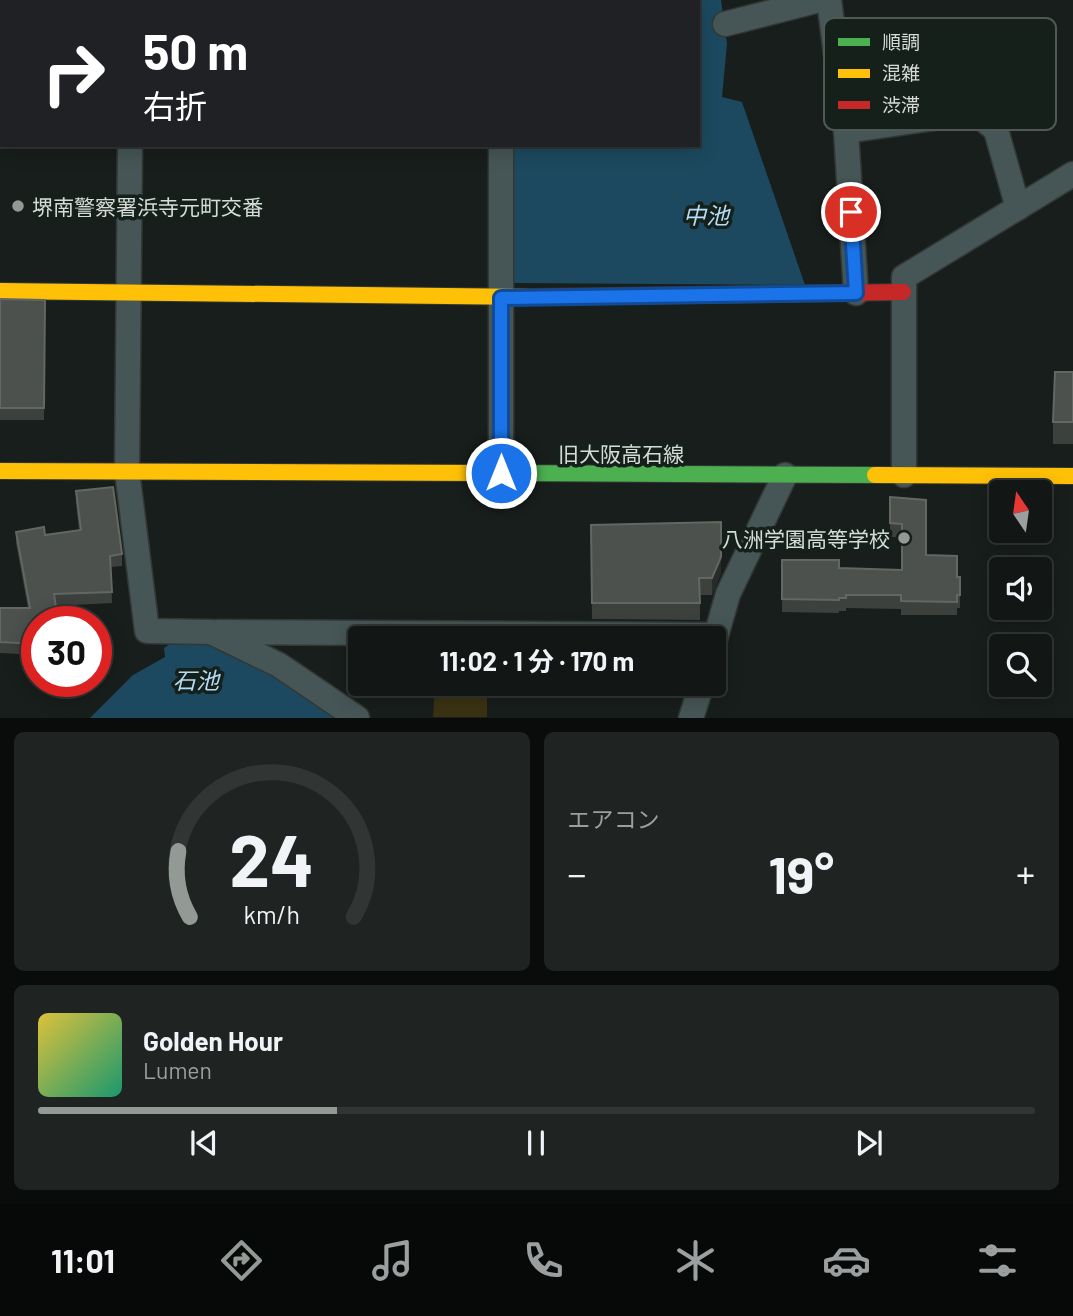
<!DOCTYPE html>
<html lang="ja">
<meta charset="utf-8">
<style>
:root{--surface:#121614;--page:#1f2322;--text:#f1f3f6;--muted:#9c9fa0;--line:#313534;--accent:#939a96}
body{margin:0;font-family:Barlow,"Noto Sans JP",sans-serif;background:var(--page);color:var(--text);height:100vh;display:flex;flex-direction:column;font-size:26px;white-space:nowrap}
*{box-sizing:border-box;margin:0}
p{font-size:23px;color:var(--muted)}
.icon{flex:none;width:38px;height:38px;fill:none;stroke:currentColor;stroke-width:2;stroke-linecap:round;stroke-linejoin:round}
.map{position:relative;height:718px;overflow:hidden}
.details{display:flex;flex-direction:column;gap:14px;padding:14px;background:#0a0c0b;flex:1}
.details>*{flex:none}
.guide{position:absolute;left:0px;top:0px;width:700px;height:147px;box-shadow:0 4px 18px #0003,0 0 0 2px var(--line);background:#202124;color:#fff;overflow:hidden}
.needle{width:46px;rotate:347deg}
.fabs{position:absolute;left:989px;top:480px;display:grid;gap:14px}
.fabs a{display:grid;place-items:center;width:63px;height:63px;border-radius:7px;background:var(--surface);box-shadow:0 4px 18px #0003,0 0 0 2px var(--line);font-size:35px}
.speed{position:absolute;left:21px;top:606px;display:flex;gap:14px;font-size:35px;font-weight:700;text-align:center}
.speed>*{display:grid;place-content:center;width:91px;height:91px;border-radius:50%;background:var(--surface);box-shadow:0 4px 18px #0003,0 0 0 2px var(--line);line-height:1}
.speed .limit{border:10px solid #d22;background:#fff;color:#111}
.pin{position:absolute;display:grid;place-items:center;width:60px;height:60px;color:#fff;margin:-30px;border:4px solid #fff;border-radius:50%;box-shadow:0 2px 7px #0007}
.me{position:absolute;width:77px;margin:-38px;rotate:0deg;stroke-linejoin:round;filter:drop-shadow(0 0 5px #0008)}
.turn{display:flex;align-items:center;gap:24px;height:147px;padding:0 28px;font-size:32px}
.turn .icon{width:91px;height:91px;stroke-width:2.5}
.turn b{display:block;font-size:49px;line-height:60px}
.big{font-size:52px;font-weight:700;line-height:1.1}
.details .card{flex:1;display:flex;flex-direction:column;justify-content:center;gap:10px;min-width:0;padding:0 24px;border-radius:10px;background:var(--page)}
.details .dial{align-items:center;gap:0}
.dial svg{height:182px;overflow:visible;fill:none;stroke:var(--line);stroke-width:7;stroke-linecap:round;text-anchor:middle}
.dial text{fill:var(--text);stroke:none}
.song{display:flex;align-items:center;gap:21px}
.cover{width:84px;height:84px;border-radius:10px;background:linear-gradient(135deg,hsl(50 70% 55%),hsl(160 70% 35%))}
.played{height:7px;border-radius:4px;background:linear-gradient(90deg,var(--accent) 30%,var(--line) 30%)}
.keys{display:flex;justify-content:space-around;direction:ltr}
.heat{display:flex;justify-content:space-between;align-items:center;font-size:38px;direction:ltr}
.details .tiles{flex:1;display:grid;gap:14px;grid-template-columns:1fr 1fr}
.card:last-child{grid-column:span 2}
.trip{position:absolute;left:348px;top:626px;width:378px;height:70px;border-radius:7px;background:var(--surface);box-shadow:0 4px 18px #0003,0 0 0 2px var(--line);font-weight:700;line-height:70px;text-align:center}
.dock{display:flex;height:112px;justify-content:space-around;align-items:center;background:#070908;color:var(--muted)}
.dock .icon{width:49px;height:49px}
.dock .current{color:var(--accent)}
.dock b{font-size:32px;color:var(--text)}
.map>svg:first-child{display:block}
.green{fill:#3a3212}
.water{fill:#1c495f}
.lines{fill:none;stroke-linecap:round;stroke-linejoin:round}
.street-casing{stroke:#333835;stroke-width:27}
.fast-casing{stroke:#333835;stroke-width:18}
.slow-casing{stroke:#333835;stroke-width:18}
.jam-casing{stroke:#333835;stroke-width:18}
.street{stroke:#465555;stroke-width:24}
.fast{stroke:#4caf50;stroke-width:16}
.slow{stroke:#ffc107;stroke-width:16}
.jam{stroke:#c62828;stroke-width:16}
.wall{fill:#3c413d}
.shaded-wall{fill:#272c28}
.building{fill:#4d514d;stroke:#626763;stroke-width:2}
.route-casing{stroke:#114b97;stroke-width:18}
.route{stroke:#1a73e8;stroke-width:12}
.poi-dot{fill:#939a96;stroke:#16201b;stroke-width:2.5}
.labels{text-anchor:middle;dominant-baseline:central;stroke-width:7;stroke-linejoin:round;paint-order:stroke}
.poi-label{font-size:21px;fill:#d5dcd8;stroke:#16201b;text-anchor:start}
.street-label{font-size:21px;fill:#d5dcd8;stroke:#16201b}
.water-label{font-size:23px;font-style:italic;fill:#b1dcf5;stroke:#16201b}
.key{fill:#16201b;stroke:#4f5854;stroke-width:2}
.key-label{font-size:19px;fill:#d5dcd8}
</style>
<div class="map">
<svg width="1073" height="718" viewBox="0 0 1073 718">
<rect width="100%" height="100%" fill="#181e1b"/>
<path class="green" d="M435 684H684L682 694 487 696V717H433Z"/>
<g class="water">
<path d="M515 0H721L727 44 722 97 742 102 805 285 512 283 514 145H698V2Z"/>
<path d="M176 640H204L353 718H90L133 675 165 657 164 648Z"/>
</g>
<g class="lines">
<defs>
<g id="street">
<path d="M500 0V2"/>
<path d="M829 0 846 131 856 293"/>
<path d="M137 2V0"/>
<path d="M725 24 819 0"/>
<path d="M0 121H2"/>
<path d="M846 131 975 112 996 130 1018 208"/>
<path d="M130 145 127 471 147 631 211 632 279 665 357 718"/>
<path d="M501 473V145"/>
<path d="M904 475V277L1073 174"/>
<path d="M218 632 716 635"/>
<path d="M714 643 728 594 785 475"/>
<path d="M691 718 702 684"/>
</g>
<path id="fast" d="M486 473 875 475"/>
<g id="slow">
<path d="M0 291 533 297"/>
<path d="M0 471 486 473"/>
<path d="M875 475 1073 476"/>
</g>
<path id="jam" d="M533 297 903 292"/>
</defs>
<use href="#street" class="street-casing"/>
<use href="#fast" class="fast-casing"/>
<use href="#slow" class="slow-casing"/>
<use href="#jam" class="jam-casing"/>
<use href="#street" class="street"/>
<use href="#fast" class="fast"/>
<use href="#slow" class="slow"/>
<use href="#jam" class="jam"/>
</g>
<g class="wall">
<path d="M0 299 45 300 44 420H0Z"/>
<path d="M1073 372V444H1053V422Z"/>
<path d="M76 491 122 554V566L111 567 112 603 56 606 37 621V655L0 653V608H28L16 543V532L45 535 79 530 76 503Z"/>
<path d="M890 497 926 555 957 577H960V608H957V615H901V609L846 608V611H839V613L782 612V560L839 568 902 570V537H890Z"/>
<path d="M591 525 721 573 712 595H700V620L592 619Z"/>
</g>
<path class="shaded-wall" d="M721 557V573L712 595V578Z"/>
<g class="building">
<path d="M0 299 45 300 44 408H0Z"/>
<path d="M1055 372H1073V422H1053Z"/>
<path d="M113 487 122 554 110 556 112 592 54 594 58 621H37V644L0 642V608H30L16 532 44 527 45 535 81 530 76 491Z"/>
<path d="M890 497 926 500V555L957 556V577H960V595H957V602L901 601V595H846V598H839V600L782 599V560H839V568L902 570V524L890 523Z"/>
<path d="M721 522V557L712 578H699L700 603H592L591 525Z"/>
</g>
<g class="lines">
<defs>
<path id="route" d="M501 473V298L856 293 851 212"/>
</defs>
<use href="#route" class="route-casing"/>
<use href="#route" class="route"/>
</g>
<g class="poi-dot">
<circle cx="18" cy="206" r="7"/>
<circle cx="904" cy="538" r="7"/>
</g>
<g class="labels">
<g class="poi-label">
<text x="32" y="206">堺南警察署浜寺元町交番</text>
<text x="890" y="538" text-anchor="end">八洲学園高等学校</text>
</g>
<g class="street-label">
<text x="621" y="453">旧大阪高石線</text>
</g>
<g class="water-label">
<text x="706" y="215">中池</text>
<text x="196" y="680">石池</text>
</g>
</g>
<rect x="824" y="18" width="232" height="112" rx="10" class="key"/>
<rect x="838" y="38" width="32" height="8" fill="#4caf50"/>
<rect x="838" y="69" width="32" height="9" fill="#ffc107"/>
<rect x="838" y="101" width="32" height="8" fill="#c62828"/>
<g class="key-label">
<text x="882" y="49">順調</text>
<text x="882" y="80">混雑</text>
<text x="882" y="112">渋滞</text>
</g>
</svg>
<div class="fabs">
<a><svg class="needle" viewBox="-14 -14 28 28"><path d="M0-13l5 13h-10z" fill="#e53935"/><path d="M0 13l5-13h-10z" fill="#9c9fa0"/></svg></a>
<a><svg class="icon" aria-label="sound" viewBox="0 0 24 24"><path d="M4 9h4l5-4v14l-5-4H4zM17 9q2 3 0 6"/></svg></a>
<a><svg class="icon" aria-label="search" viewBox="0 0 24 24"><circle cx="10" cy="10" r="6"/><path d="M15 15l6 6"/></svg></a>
</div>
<div class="speed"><div class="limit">30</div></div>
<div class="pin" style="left:851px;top:212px;background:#d93025"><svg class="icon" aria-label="arrive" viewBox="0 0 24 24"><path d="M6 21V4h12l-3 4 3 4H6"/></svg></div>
<svg class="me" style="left:501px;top:473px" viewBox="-20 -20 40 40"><circle r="17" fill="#1a73e8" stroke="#fff" stroke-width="3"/><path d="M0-11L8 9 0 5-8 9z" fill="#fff"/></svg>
<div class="trip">11:02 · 1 分 · 170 m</div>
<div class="guide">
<div class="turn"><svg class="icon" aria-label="right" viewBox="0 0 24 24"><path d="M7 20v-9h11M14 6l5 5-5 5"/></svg><div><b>50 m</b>右折</div></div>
</div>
</div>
<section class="details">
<div class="tiles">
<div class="card dial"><svg viewBox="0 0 100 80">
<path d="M14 69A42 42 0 1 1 86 69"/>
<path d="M14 69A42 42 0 0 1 9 40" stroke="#939a96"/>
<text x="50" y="56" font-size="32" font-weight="700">24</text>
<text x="50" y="72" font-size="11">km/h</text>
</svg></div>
<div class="card"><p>エアコン</p>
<div class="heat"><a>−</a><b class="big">19°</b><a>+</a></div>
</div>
<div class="card">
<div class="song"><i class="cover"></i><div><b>Golden Hour</b><p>Lumen</p></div></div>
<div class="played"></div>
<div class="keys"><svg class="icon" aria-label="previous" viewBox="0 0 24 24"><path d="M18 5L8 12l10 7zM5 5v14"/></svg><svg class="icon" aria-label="pause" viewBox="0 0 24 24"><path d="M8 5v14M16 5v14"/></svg><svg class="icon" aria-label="next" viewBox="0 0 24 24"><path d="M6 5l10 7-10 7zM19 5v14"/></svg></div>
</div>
</div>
</section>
<nav class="dock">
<b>11:01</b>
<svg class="icon current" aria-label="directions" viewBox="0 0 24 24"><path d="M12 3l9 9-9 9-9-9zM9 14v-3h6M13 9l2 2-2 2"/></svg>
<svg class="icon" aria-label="music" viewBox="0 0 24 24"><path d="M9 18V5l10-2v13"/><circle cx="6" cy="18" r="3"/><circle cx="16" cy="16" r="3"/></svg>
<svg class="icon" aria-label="phone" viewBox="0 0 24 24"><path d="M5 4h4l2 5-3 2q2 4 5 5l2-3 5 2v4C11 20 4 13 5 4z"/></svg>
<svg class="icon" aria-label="climate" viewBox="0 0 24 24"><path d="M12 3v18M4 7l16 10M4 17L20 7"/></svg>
<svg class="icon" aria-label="car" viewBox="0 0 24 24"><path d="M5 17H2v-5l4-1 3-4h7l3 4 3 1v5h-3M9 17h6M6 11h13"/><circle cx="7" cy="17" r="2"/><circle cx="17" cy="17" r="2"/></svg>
<svg class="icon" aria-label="filters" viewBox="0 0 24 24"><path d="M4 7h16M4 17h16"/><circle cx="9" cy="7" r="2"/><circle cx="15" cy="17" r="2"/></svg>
</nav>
